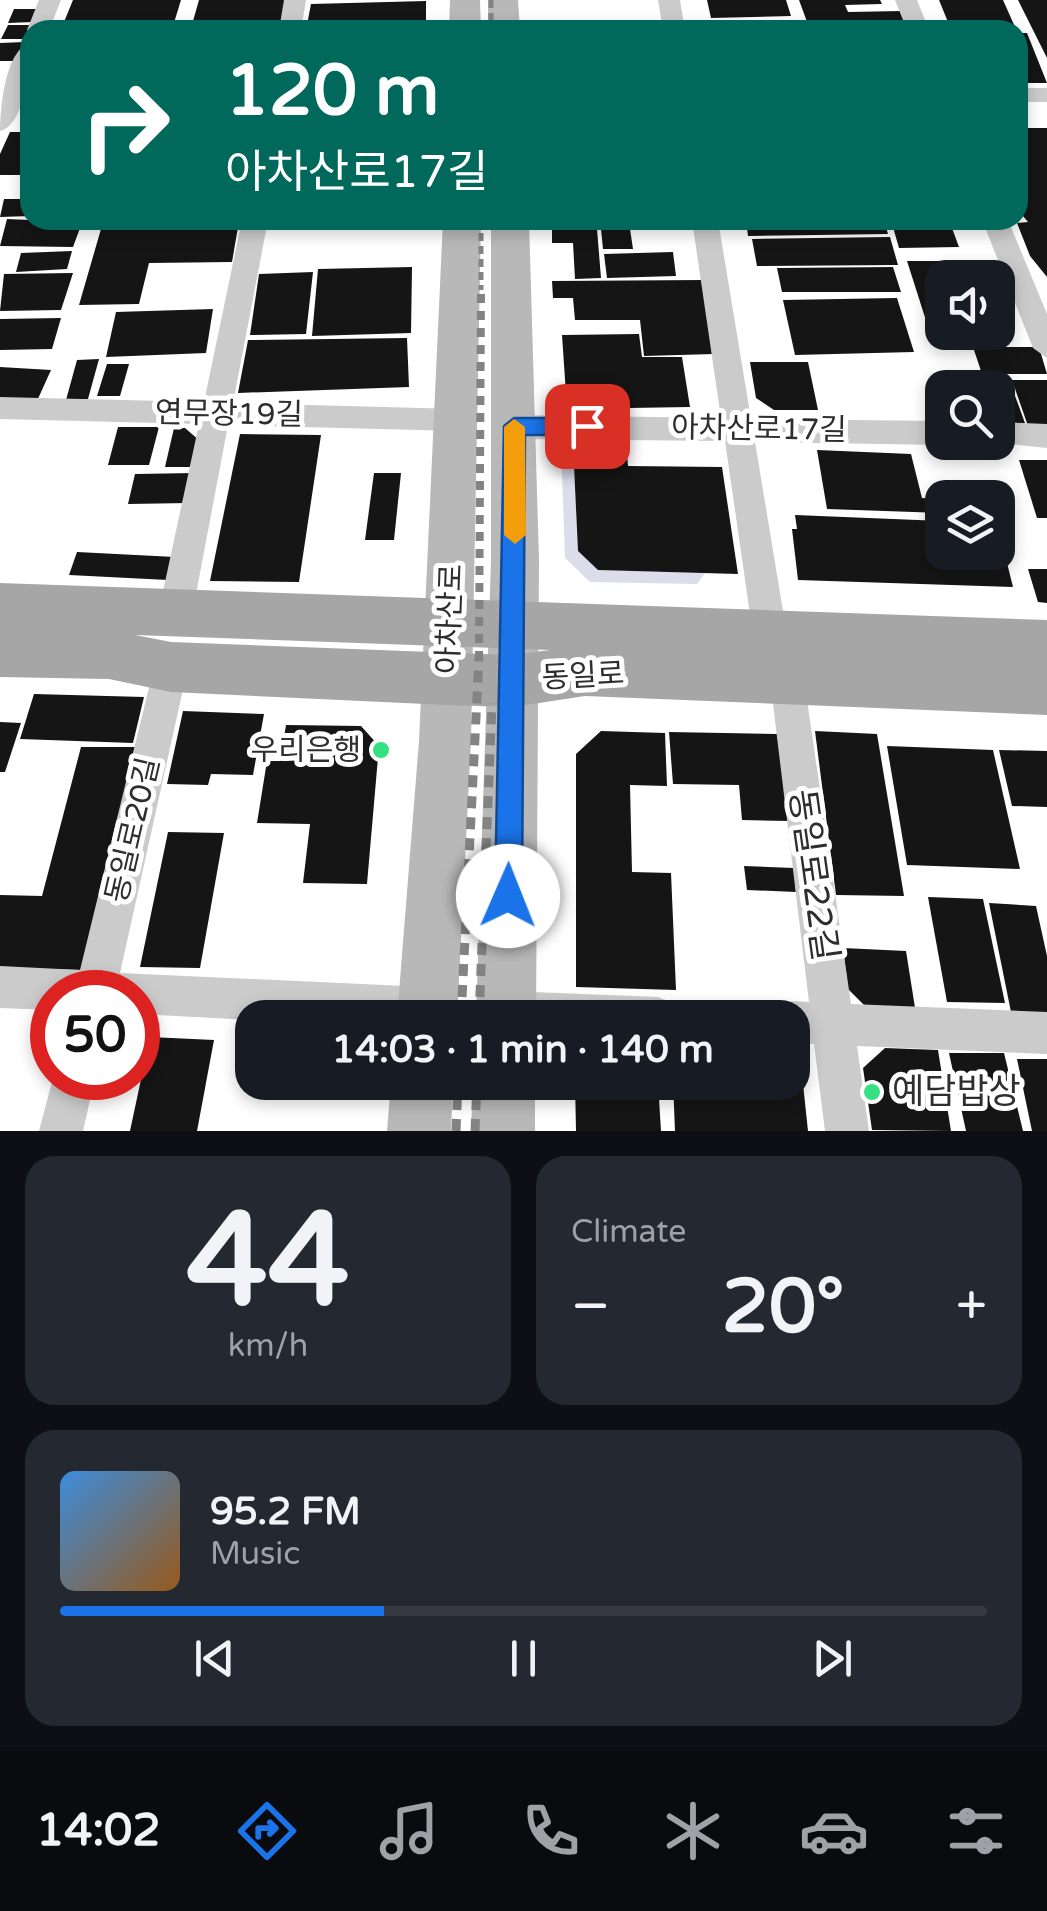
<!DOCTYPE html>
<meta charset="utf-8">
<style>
:root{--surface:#171b24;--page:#242831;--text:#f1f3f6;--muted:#9ea1a6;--line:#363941;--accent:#1a73e8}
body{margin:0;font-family:"Varela Round","Noto Sans KR",sans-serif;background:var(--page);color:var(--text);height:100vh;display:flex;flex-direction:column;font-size:38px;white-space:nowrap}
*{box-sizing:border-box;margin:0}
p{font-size:32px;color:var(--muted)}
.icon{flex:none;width:55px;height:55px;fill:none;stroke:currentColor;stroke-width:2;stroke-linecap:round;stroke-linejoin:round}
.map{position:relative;height:1131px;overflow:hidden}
.drawer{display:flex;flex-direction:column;gap:25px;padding:25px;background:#0d0f14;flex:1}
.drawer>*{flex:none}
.hud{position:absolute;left:20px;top:20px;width:1008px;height:210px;border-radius:30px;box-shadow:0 5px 15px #0003;background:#00695c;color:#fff;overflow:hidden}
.controls{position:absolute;left:925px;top:260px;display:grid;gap:20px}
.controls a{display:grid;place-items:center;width:90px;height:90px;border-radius:20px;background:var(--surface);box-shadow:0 5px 15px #0003;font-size:50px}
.speed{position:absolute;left:30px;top:970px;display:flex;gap:20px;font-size:50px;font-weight:700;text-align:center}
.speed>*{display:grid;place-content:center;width:130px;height:130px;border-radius:50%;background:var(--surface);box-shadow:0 5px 15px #0003;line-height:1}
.speed .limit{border:15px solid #d22;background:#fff;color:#111}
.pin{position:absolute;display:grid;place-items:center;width:85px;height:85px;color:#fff;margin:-42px;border-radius:20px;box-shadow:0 5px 15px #0006}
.me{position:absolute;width:110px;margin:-55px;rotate:1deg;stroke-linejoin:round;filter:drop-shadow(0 0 8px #0008)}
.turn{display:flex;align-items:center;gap:35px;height:210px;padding:0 40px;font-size:45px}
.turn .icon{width:130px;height:130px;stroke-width:2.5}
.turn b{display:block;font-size:70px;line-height:85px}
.big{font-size:75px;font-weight:700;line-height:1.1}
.drawer .card{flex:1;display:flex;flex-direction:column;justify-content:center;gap:15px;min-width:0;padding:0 35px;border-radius:30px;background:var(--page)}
.drawer .dial{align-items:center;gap:0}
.dial b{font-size:130px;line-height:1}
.song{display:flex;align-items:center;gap:30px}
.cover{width:120px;height:120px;border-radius:15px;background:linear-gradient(135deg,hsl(210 70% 55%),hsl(30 70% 35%))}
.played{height:10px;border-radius:5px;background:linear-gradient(90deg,var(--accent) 35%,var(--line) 35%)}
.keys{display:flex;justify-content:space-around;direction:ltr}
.heat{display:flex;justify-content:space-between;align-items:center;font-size:55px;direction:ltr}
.drawer .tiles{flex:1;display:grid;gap:25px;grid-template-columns:1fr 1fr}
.card:last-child{grid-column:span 2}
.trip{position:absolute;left:235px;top:1000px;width:575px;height:100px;border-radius:30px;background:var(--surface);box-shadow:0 5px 15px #0003;font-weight:700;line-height:100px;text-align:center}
.tab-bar{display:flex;height:160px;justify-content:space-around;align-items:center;background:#090b0e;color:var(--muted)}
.tab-bar .icon{width:70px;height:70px}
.tab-bar .active{color:var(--accent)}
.tab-bar b{font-size:45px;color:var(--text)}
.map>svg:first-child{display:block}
.green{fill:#dcdceb}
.building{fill:#151515}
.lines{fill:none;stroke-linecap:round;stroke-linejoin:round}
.street{fill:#cbcbcb;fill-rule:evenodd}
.secondary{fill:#b8b8b8;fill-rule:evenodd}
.primary{fill:#a6a6a6;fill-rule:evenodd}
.rail-far2{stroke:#838383;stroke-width:5;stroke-dasharray:8 5;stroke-linecap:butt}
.rail-far1{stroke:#838383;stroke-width:8;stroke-dasharray:9 8;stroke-linecap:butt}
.rail{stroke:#838383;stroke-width:9;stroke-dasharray:12 9;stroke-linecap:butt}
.route{fill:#1a73e8;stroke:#114b97;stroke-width:2.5}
.slow{fill:#f59e0b}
.poi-dot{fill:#35e082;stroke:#fff;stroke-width:4}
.labels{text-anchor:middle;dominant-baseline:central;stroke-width:10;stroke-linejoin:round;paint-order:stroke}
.street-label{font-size:30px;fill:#2e2e2e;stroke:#fff}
.poi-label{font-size:30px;fill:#2e2e2e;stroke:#fff;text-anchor:end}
.near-street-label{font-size:35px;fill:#2e2e2e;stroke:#fff}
.near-poi-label{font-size:35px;fill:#2e2e2e;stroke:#fff;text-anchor:start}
</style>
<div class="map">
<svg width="1047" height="1131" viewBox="0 0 1047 1131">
<rect width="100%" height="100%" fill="#fff"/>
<path class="green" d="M561 444 573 445 578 551 599 570 705 573 697 584 590 582 565 558Z"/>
<g class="building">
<path d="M73 0H181L173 26 62 27Z"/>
<path d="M199 0H285L281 21H193Z"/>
<path d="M707 0H786L791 16 711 18Z"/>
<path d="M799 0H880L882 4 845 5 848 12 902 11 910 30H810Z"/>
<path d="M939 0H1003L1015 27H950Z"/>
<path d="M1018 0H1047V58Z"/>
<path d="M426 1V30H306L311 4Z"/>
<path d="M14 9H39L33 22 8 23Z"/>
<path d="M8 25H33L28 39H1Z"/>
<path d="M1018 33H1027L1047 83H1018Z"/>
<path d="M25 42 17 61H0V43Z"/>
<path d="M1018 128H1047V277L1030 256 1017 223 1028 222 1018 210Z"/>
<path d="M10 132H30V175H0V154Z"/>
<path d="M30 186V216L0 217 4 199H25Z"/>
<path d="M7 219 30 220H83L73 247 0 246Z"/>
<path d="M746 220H884L888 234 748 236Z"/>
<path d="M891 220H949L959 247 899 248Z"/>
<path d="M238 227 232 262 149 263 139 304 79 305 101 229Z"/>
<path d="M597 229 601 278 575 279 573 243H552V230Z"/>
<path d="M601 229H630L633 249H603Z"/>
<path d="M890 237 898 265 757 266 752 239Z"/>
<path d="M72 251 67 269 16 272 21 253Z"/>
<path d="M673 252 676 276 607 278 604 254Z"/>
<path d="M907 261H979L985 278H942V333H930Z"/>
<path d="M412 267 411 333 312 336 318 269Z"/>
<path d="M893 267 901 292H782L777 268Z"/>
<path d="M313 272 306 334 250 335 259 274Z"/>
<path d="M73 273 61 310 0 311 4 274Z"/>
<path d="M704 280 714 354 644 356 640 320H575L573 298H553L552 281Z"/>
<path d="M897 298 914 352 795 355 783 300Z"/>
<path d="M213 309 206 353 106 357 116 312Z"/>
<path d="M61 318 52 349 0 350V319Z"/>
<path d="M639 334 642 357H682L690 407 567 409 562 335Z"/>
<path d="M407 338 409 387 238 393 248 340Z"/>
<path d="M973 347H1039L1047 374H982Z"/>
<path d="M99 359 88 399 66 400 77 360Z"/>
<path d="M750 362H808L818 410H774L756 398Z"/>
<path d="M107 364H129L120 396H97Z"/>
<path d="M0 367 51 370 37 401 0 399Z"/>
<path d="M1012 380H1047V426H1028Z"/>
<path d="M998 385H1011L1025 423H998Z"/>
<path d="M118 427H159L149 465H108Z"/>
<path d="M174 428H185L200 441 195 467H165Z"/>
<path d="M240 434 321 435 299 582 210 581Z"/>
<path d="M573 445H626L628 466 722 467 738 574 598 570 578 551Z"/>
<path d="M817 450 911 454 922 498 942 499V513L827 509Z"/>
<path d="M1019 460H1047V518H1037Z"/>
<path d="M195 473 189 503 128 504 135 474Z"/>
<path d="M374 473H401L394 540H365Z"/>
<path d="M795 515 942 521V552H998V523H1008L1013 539 1002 543 1013 587 798 580 792 529H797Z"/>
<path d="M77 552 175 557 168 580 69 575Z"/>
<path d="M1028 569H1047V603L1038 602Z"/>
<path d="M34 694 144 697 133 743 20 739Z"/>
<path d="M183 711 264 714 253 775 211 774 208 785 167 784Z"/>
<path d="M0 722 21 723 5 772H0Z"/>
<path d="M286 725 361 726 379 746 367 884 303 883 310 824 257 823 267 761H280Z"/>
<path d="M601 731 665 733 667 786 630 785 632 872 671 873 676 990 576 987V754Z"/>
<path d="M815 731 877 734 904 896 836 895Z"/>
<path d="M669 732 777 734 789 821 742 820 739 785 673 784Z"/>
<path d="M887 746 993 750 1020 869 907 865Z"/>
<path d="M81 747H135L84 970 0 968V895L42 896Z"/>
<path d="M999 750 1047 751V807L1012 806Z"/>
<path d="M168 832 224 833 200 968 140 967Z"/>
<path d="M744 866 794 868 796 892 747 890Z"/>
<path d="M928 897 983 899 1005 1003 947 1002Z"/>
<path d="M989 903 1036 906 1047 956V1019L1012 1017Z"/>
<path d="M843 948 906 951 916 1014 870 1011 848 989Z"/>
<path d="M150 1037 214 1040 197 1131H130Z"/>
<path d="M885 1048 938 1050 951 1131 872 1130 863 1068Z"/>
<path d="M949 1053H1004L1023 1131H966Z"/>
<path d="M1017 1059H1047V1131H1032Z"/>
<path d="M575 1082H658L661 1131H576Z"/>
<path d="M673 1082 803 1084 808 1131H675Z"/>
</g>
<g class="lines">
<g class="street">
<path d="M39 0H61L49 30H30V34L27 30Z"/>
<path d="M284 0H306L301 30H279Z"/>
<path d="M658 0H680L685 30H663Z"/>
<path d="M895 0H917L929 30H907Z"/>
<path d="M30 43C30 66 25 125 0 131 0 109 5 50 30 43Z"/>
<rect x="1018" y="88" width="29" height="14"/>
<path d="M242 220H268L233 403 458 409 468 412 473 420 468 428 458 431 228 425 193 610 188 620 176 625 164 620 159 610 199 424 0 419V397L204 402Z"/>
<path d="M692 220H718L751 419 942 421V442H949L942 445 755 442 787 635 782 646 770 650 758 646 753 635 725 441 515 439 505 435 500 427 505 419 515 415 721 418Z"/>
<path d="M982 220H1008L1047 314V358L1033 348Z"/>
<path d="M998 422 1047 424V448L988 442H998Z"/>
<path d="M171 651 183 656 188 667 120 973 427 987 442 993 448 1008 444 1018 252 1020 138 1014V992H52V1010L0 1008V966L80 970 154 667 159 656Z"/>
<path d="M787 663 799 668 804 679 851 1004 1047 1012V1054L857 1046 869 1131H825L814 1044 792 1043V1018H773L777 1007 792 1001 809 1002 770 679 775 668Z"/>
<path d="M506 991 658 997 673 1003 679 1018H488L491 997Z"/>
<path d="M53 1078H95L83 1131H39Z"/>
</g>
<g class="secondary">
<path d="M450 0H480L481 30H449Z"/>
<path d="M488 0H518L520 30H488Z"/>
<path d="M443 220H481L471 741 457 1018H397L419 741Z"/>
<path d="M491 220H529L539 560 536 1018H476L491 560Z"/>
<path d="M391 1082H453L451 1131H387Z"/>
<path d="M473 1082H535V1131H471Z"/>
</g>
<path class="primary" d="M0 583 1047 620V715L585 696 513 707 447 705 171 692 109 679 0 677ZM135 635 550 650 513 655 171 642Z"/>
<g class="rail-far2">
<path d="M491 0V30"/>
<path d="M481 220V290"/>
</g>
<path class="rail-far1" d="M479 660 481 288"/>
<g class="rail">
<path d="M461 1018 479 657"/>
<path d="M479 1018 492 703"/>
<path d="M456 1131 458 1082"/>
<path d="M475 1131 477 1082"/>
</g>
</g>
<path class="route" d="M514 418H587L597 426 587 435H525L522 896 518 906 508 910 499 906 495 896 504 426Z"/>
<path class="slow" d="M514 419 525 427 526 535 515 544 504 535V427Z"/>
<g class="poi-dot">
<circle cx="381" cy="750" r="10"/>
<circle cx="872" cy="1092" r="10"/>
</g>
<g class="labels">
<g class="street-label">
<text transform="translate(229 414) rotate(1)">연무장19길</text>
<text transform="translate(759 429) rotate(1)">아차산로17길</text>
<text transform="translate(450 619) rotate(-88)">아차산로</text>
<text transform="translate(583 676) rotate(-3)">동일로</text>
<text transform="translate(133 830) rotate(-77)">동일로20길</text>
</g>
<g class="poi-label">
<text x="361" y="750">우리은행</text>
</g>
<g class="near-street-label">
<text transform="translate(813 875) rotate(82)">동일로22길</text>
</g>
<g class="near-poi-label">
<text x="892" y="1092">예담밥상</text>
</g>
</g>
</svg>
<div class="controls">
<a><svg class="icon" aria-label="sound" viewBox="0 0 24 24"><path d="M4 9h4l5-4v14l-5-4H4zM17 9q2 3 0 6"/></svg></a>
<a><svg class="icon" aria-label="search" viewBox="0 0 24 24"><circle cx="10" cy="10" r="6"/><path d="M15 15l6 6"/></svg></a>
<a><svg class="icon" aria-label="layers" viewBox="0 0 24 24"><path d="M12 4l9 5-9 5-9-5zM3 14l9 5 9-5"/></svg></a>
</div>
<div class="speed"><div class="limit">50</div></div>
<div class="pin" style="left:587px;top:426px;background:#d93025"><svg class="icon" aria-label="arrive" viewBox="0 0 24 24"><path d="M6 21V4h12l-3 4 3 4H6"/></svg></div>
<svg class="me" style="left:508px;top:896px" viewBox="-20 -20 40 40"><circle r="19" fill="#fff"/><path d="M0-13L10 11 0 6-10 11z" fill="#1a73e8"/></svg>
<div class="trip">14:03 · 1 min · 140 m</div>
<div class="hud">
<div class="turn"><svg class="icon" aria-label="right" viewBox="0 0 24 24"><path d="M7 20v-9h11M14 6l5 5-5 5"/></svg><div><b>120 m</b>아차산로17길</div></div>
</div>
</div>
<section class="drawer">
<div class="tiles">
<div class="card dial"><b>44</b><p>km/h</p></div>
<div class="card"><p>Climate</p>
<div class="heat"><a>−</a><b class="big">20°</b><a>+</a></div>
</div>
<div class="card">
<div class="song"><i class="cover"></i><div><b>95.2 FM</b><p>Music</p></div></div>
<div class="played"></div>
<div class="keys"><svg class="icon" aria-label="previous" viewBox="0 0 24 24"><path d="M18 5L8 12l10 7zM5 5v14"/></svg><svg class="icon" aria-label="pause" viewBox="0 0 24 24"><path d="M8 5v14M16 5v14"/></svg><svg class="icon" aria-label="next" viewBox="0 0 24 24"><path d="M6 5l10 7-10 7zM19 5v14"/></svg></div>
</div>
</div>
</section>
<nav class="tab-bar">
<b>14:02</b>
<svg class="icon active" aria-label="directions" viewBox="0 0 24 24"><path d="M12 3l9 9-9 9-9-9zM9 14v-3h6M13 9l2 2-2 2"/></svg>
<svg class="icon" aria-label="music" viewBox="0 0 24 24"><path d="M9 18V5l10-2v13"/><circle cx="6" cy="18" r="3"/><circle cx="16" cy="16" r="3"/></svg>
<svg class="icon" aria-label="phone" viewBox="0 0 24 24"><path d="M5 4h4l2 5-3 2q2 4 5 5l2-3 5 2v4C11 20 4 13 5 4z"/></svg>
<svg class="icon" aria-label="climate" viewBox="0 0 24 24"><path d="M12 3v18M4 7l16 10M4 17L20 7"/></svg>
<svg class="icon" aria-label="car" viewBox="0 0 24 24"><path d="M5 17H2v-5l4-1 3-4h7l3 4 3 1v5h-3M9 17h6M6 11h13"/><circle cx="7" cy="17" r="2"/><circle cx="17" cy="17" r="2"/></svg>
<svg class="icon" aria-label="filters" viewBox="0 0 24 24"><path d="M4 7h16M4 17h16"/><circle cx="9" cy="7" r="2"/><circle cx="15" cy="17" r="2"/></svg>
</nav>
